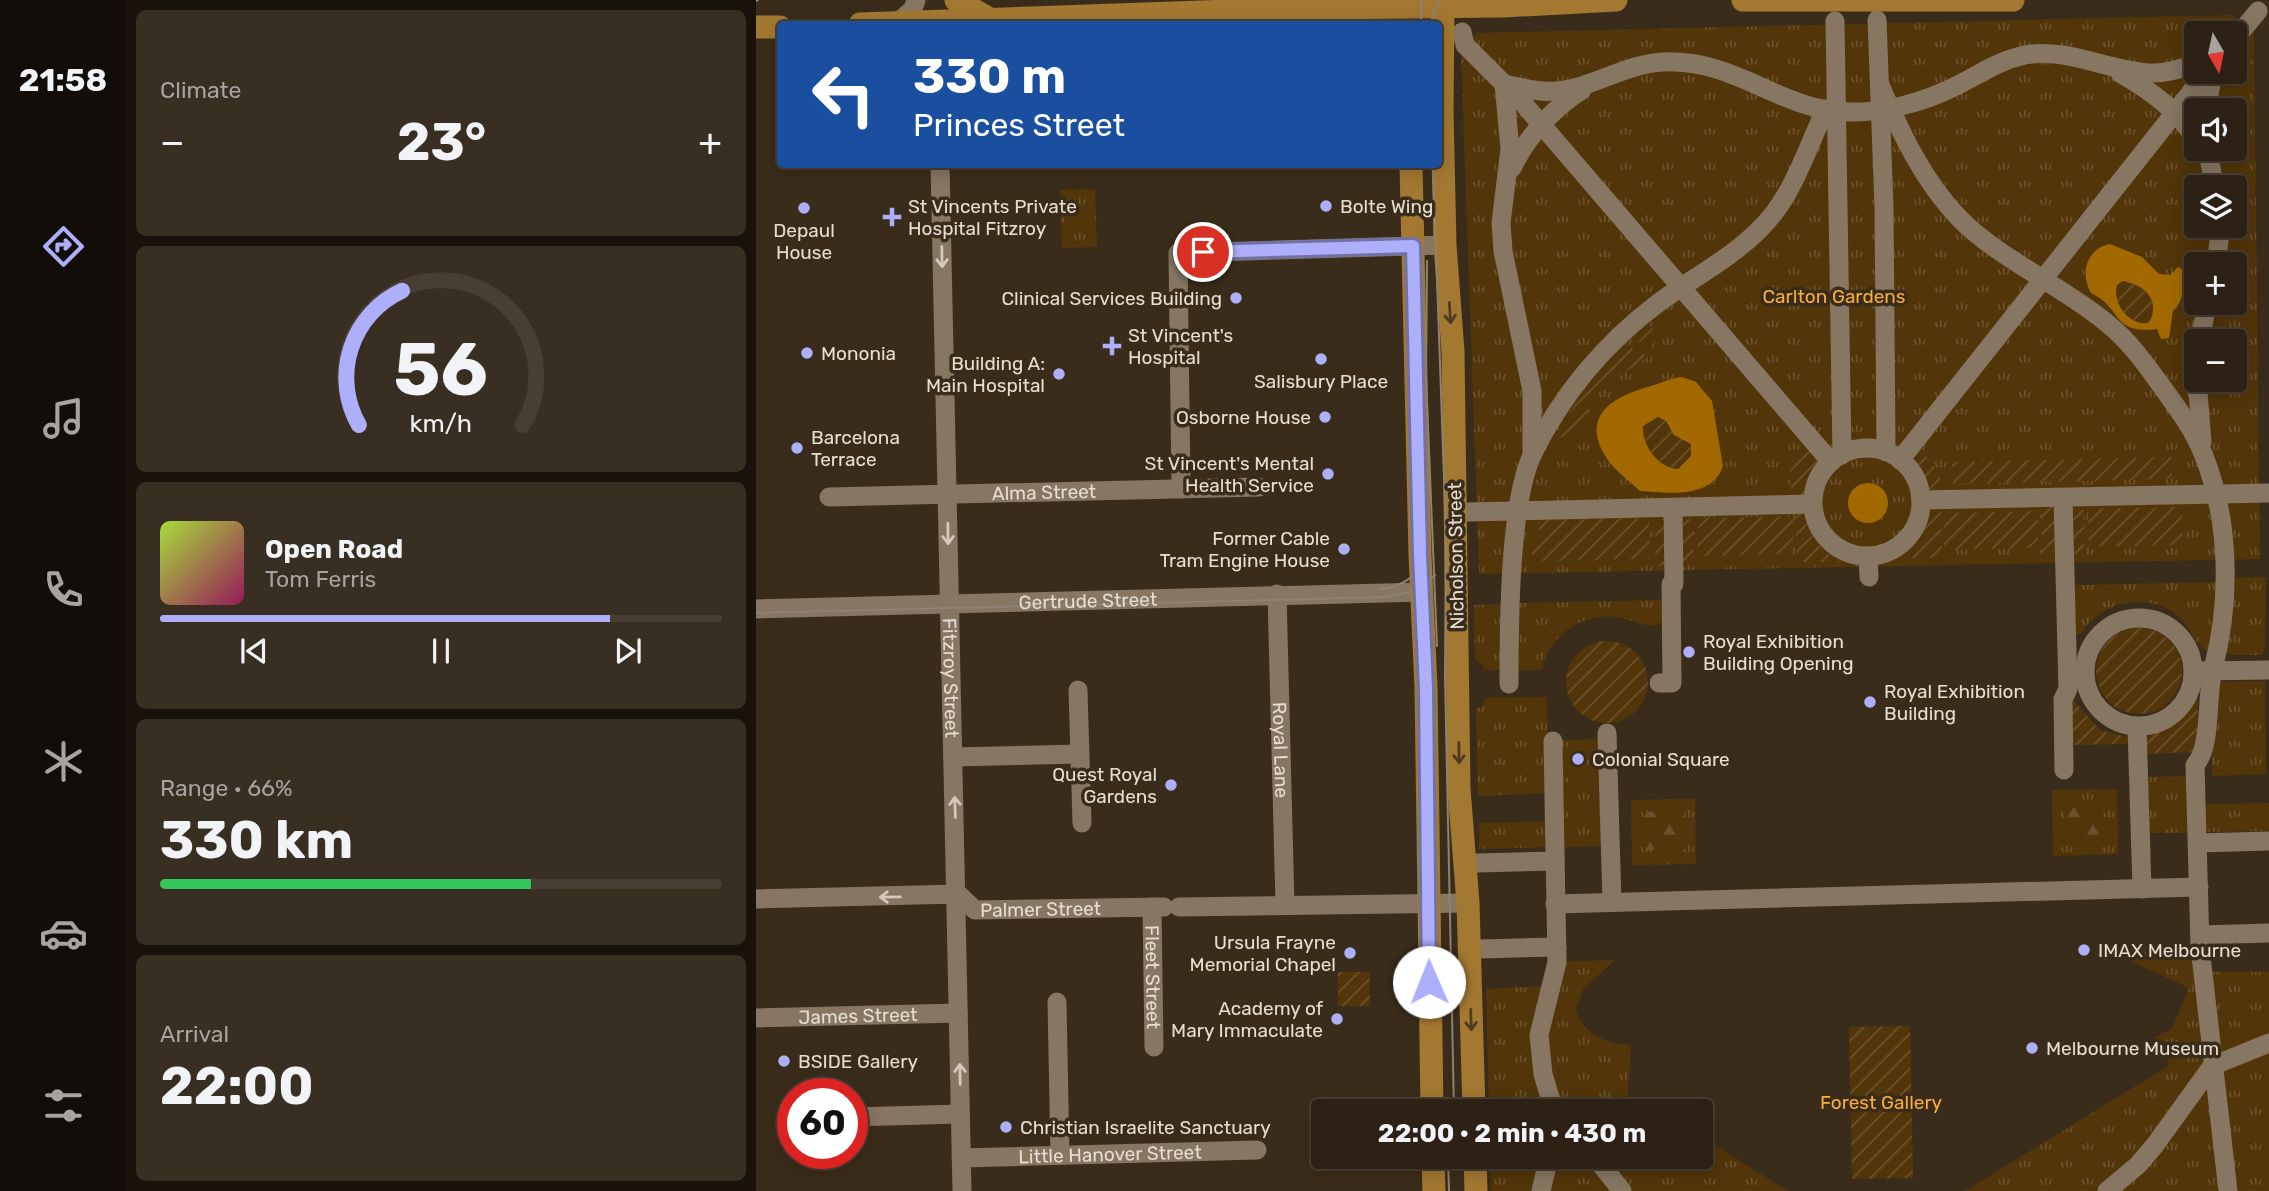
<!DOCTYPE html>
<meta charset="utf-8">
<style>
:root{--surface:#2c2114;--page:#382e22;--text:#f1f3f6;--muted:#a6a3a0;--line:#483e34;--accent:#adaffb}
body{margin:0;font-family:Rubik,sans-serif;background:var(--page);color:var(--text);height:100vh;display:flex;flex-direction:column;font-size:26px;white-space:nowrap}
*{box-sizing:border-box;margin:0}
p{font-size:23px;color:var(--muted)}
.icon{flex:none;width:38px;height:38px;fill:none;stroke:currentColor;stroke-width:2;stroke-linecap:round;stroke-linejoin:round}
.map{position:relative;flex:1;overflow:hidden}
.drawer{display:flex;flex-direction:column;gap:10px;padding:10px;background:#18120b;width:630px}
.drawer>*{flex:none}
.banner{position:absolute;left:21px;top:21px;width:665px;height:147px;border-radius:7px;box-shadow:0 4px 18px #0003,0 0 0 2px var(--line);background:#1a4fa0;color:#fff;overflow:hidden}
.needle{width:46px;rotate:171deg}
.controls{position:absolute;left:1428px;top:21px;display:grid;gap:14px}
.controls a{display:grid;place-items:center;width:63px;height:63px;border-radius:7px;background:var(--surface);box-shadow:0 4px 18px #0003,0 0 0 2px var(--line);font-size:35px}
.speed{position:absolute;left:21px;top:1078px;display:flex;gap:14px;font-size:35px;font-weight:700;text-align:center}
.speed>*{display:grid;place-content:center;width:91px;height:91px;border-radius:50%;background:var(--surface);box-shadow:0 4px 18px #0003,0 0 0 2px var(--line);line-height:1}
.speed .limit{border:10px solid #d22;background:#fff;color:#111}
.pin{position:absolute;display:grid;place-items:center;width:60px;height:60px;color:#fff;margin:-30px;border:4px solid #fff;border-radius:50%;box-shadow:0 2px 7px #0007}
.me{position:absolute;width:77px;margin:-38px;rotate:359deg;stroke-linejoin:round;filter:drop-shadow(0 0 5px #0008)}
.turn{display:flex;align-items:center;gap:24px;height:147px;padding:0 21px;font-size:32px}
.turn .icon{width:91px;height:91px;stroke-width:2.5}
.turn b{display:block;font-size:49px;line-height:60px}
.big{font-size:52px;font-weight:700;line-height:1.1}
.drawer .card{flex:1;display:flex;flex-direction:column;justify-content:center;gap:10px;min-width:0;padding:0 24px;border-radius:10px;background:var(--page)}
.drawer .dial{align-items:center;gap:0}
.dial svg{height:182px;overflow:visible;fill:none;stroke:var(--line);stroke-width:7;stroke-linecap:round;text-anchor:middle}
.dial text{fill:var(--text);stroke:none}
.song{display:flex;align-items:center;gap:21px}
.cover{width:84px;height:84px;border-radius:10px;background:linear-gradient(135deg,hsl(80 70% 55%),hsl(330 70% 35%))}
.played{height:7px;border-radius:4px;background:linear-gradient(90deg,var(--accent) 80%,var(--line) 80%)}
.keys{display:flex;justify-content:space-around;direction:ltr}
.heat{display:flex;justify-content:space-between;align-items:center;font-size:38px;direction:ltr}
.charge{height:10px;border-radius:5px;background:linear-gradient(90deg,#34c759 66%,var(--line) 0)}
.trip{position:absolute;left:555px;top:1099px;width:402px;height:70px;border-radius:7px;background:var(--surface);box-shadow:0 4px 18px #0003,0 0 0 2px var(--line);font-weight:700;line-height:70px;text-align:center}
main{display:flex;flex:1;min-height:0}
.menu{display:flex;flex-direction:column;width:126px;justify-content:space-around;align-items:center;background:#120d08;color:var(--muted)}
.menu .icon{width:49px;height:49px}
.menu .on{color:var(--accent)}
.menu b{font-size:32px;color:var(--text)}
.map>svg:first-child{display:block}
.grass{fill:url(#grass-tufts);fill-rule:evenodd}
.forest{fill:url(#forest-firs)}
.garden{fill:url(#garden-furrows)}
.water{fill:#a16900;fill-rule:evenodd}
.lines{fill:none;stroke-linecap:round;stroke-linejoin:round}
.minor{stroke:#867662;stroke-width:19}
.major{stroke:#a37831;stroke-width:23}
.tram{stroke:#8d8273;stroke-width:2}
.oneway{stroke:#d4c9bc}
.oneway2{stroke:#4f3b1f}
.route-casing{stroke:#7072a3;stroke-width:18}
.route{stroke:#adaffb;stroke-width:12}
.poi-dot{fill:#adaffb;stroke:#3a2c1a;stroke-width:2.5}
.labels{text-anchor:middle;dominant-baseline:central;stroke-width:7;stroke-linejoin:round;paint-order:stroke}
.poi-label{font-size:19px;fill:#e7ded3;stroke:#3a2c1a;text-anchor:start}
.park-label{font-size:19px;fill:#faad3b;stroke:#3a2c1a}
.street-label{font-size:19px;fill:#e7ded3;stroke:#3a2c1a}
</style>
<main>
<nav class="menu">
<b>21:58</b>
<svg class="icon on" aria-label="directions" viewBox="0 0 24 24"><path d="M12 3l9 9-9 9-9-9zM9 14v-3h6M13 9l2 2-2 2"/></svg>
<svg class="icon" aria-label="music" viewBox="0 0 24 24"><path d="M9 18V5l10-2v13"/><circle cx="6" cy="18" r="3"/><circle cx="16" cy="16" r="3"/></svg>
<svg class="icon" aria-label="phone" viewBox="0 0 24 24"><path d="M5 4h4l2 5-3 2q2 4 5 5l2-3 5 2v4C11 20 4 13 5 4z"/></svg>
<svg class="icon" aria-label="climate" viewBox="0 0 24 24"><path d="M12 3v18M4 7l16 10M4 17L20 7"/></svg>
<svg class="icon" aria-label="car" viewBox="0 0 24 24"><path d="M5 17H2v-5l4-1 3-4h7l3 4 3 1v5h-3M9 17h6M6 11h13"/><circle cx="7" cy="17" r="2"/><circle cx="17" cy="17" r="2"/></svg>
<svg class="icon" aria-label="filters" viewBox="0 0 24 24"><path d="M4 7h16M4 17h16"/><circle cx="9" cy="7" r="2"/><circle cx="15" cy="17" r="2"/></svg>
</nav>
<section class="drawer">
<div class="card"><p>Climate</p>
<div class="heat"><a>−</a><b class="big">23°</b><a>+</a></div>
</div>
<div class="card dial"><svg viewBox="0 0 100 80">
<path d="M14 69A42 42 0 1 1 86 69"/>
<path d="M14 69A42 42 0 0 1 33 10" stroke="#adaffb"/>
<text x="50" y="56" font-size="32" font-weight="700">56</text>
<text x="50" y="72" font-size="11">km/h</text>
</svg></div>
<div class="card">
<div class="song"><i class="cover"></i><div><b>Open Road</b><p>Tom Ferris</p></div></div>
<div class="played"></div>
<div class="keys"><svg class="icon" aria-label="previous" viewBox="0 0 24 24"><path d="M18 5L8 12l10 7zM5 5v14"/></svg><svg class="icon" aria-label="pause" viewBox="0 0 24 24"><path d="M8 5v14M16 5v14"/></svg><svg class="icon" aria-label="next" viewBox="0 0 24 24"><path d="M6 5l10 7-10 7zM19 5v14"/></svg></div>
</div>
<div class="card"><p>Range · 66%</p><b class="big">330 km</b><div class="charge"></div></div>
<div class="card"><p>Arrival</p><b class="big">22:00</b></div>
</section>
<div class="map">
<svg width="1513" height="1191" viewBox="0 0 1513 1191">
<defs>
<pattern id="grass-tufts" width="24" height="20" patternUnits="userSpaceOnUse" patternTransform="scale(1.75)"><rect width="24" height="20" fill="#523509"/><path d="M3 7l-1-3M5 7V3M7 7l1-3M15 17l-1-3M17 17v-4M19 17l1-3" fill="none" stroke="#6b522c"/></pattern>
<pattern id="forest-firs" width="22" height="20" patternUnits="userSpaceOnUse" patternTransform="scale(1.75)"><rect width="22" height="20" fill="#523509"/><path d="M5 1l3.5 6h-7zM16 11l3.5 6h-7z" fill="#6b522c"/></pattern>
<pattern id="garden-furrows" width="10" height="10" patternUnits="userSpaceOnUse" patternTransform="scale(1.75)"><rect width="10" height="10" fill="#523509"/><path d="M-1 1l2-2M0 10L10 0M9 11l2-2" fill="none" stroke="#6b522c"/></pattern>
</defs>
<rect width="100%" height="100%" fill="#3a2c1a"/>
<g class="grass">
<path d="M1476 15 1498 32 1504 559 723 574 705 50 721 33ZM1440 33H1479V72H1440ZM1440 110H1479V149H1440ZM1440 187H1479V226H1440ZM1440 264H1479V303H1440ZM1440 341H1479V380H1440Z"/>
<path d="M339 189 341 247 306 248 304 190Z"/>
<path d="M1510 577 1509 650 1505 655H1473L1470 651 1475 578Z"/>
<path d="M1462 582 1454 652C1437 645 1435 626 1421 615 1392 591 1343 602 1325 634H1320L1319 585Z"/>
<path d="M905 600 906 621 902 625C886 628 874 618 859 617 826 613 792 636 786 670H759L764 603Z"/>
<path d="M748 604 746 670H728L727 665 719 660 718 605Z"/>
<path d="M1509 681 1510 774 1456 776 1455 743 1464 682Z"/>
<path d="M791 697 793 793 722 796 720 708 725 707 729 698Z"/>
<path d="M844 739 846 846 802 847 800 740Z"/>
<path d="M1434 776 1435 833H1392L1391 777Z"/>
<path d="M1361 789 1362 854 1297 856 1296 790Z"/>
<path d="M939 799 940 864 876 865 875 800Z"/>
<path d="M1513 803V831L1443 832V804Z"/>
<path d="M793 821 794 847 723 849V823Z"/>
<path d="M1452 947 1453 972H1513V1191H1209L1414 1065 1398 1038 1416 1029 1433 988 1377 962 1372 949Z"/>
<path d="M859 960 827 989 820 1010C829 1035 850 1044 875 1045L871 1105 893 1104 904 1111H733L730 989 791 986 790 962Z"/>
<path d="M945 1137 1032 1191H735L734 1157H945Z"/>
</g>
<g class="forest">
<path d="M1347 802 1348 840 1309 841 1308 803Z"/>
<path d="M928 811 929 849 890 850 889 812Z"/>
</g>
<g class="garden">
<path d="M1367 281C1389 286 1405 300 1393 323 1374 326 1355 304 1361 285Z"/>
<path d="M891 321 902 335 897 348 874 337Z"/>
<path d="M867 344 893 356 839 392 830 419 816 437 797 438C819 405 838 371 867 344Z"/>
<path d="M902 417 910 421 918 435 935 443V456L922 469C903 469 885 444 887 426Z"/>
<path d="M1047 446 1052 447 1063 459 1048 495H1035L1033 462Z"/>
<path d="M1167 452 1183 473 1187 492 1176 493 1160 459Z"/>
<path d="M1416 457V479L1197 484 1196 462Z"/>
<path d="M1298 506 1299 555H1286L1285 507Z"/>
<path d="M1315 506H1327L1329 554H1316Z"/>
<path d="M1426 507 1427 545 1333 547 1332 509Z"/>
<path d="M1176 508H1185L1186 558H1143L1164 541Z"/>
<path d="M1282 511V548L1188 550V513Z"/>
<path d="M1039 512H1048C1052 536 1064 551 1085 562H1041Z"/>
<path d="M1037 516V554L942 556V518Z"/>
<path d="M893 518 894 559 775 561C775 546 784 536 784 520Z"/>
<path d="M937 519 938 565H927L926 520Z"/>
<path d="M899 520H910L911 566H900Z"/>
<circle cx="1383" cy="671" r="43"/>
<circle cx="851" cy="682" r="41"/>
<path d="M1442 699 1441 752 1390 754 1391 736 1419 725Z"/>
<path d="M1317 700 1344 730 1374 738 1376 744 1313 745V702Z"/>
<rect x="582" y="972" width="32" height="34"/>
<path d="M1154 1026 1157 1178 1096 1179 1093 1027Z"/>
</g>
<g class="water">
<path d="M1354 244 1386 257 1403 274 1414 275 1422 267 1432 273 1424 302 1417 311 1413 338 1405 339 1401 329C1355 335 1367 308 1335 293 1323 272 1332 248 1354 244ZM1367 281C1389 285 1405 300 1393 323 1374 326 1356 304 1361 285Z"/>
<path d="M926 377 940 382 956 401 967 466C956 499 913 493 884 491 871 479 855 468 847 452 826 411 863 395 895 386 905 383 915 378 926 377ZM902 417 910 421 918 435 935 444V456L922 469C903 469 885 444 887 426Z"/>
<circle cx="1112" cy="503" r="20"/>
</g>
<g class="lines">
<g class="minor">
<path d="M1121 20 1128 207 1130 452"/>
<path d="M1079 21 1086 455"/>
<path d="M140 24 157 9 160 0"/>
<path d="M706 32 709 45 766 102 1075 462"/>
<path d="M1479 39 1502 11"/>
<path d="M1364 73C1393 90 1424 111 1440 141"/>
<path d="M1124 85C1145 133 1168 183 1205 220 1244 259 1308 287 1352 324 1373 341 1388 362 1404 384 1420 406 1438 430 1448 456 1474 522 1475 601 1457 669 1450 696 1456 747 1439 765L1444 947 1472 1191"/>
<path d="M1449 110 1458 72"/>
<path d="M1451 149 1459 187"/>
<path id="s1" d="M184 164 206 1191"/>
<path d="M756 168C771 137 796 109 826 90"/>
<path d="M1460 264 1465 226"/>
<path d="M1444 341 1451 303"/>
<path d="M1441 380 1446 442"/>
<circle cx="1111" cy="502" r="54"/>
<path d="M776 455V391L747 251 745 223 754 149 748 84C765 87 782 93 800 91 837 88 869 64 907 62 976 59 1016 103 1078 111 1121 116 1168 103 1206 83 1227 72 1245 60 1269 55 1311 47 1352 71 1394 73 1410 74 1425 68 1440 64"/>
<path d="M1144 460 1451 72"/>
<path d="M425 489 422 253 689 245"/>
<path id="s2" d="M73 497 503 487"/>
<path d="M1307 498 1312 689 1307 699 1308 770"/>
<path d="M1165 500 1513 493"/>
<path d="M917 507 918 584"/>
<path d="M712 512 1056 504"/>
<path d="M1112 556 1113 577"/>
<path id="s3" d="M521 594 529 905"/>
<path id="s4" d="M0 609 666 592"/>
<circle cx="1383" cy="672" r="54"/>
<path d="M1444 671 1513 670"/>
<path d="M903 683H916L915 584"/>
<path d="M753 684C753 627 753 502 777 453 806 395 849 343 901 304 940 275 987 253 1018 213 1041 183 1053 143 1070 109"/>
<path d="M322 690 326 823"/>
<path d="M1381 727 1386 889"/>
<path d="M851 733 856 902"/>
<path d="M797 741 801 962 783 1035 787 1074 798 1111"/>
<path d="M197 757 323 754"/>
<path d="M1442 843 1513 841"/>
<path d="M721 863 799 861"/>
<path id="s5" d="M202 894 219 910 408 907"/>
<path d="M0 899 202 894"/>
<path d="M799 904 1443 887"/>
<path id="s6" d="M396 907 398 1047"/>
<path d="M423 907 712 903"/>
<path d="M1444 935 1513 933"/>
<path d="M723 949 801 947"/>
<path d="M301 1002 304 1155"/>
<path id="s7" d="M0 1018 202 1013"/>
<path d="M96 1117 204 1114"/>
<path d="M839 1157 866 1191"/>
<path id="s8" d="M205 1158 501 1150"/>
<path d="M785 1191 793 1157"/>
<path d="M1351 1191 1382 1165 1399 1145 1456 1066 1513 1043"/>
</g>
<g class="major">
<path d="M200 0 234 19"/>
<path d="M687 0 686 111 689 245 697 351 703 789 712 903 718 1111"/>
<path d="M987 0H1257"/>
<path d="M104 24 559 8 747 6 860 0"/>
<path d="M0 27H24"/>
<path d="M655 164 664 555 670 688 676 1111"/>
<path d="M677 1157 678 1191"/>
<path d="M719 1157 720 1191"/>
</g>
<g class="tram">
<path d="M665 0V24"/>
<path d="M0 1 2 0"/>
<path d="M674 24 683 0"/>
<path d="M677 164 690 535 689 676 698 1111"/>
<path d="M671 261 670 377 681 646"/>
<path d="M624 589C647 587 666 574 672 551"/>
<path d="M0 613 631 597 659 591 679 575"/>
<path d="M692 1157 693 1191"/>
</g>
</g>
<defs><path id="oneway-shaft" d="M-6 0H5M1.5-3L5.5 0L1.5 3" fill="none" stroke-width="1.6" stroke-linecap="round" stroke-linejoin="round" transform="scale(1.75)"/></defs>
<g class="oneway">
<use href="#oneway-shaft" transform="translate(186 257) rotate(89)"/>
<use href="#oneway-shaft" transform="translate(192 534) rotate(89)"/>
<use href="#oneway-shaft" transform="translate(199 807) rotate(-92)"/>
<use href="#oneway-shaft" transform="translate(134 897) rotate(179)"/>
<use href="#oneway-shaft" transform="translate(204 1074) rotate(-91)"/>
</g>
<g class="oneway2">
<use href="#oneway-shaft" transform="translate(694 313) rotate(86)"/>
<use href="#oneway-shaft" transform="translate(703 753) rotate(89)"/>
<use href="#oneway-shaft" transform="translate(715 1020) rotate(88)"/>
</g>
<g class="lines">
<defs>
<path id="route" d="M447 252 657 246 664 555 670 688 673 982"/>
</defs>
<use href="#route" class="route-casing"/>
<use href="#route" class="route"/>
</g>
<g class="poi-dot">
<circle cx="570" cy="206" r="7"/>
<circle cx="48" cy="208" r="7"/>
<path d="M132.5 206.5h7v7h7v7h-7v7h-7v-7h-7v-7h7z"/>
<circle cx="480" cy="298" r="7"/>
<path d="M352.5 335.5h7v7h7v7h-7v7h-7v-7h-7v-7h7z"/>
<circle cx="51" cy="353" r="7"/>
<circle cx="565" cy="359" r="7"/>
<circle cx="303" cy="374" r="7"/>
<circle cx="569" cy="417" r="7"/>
<circle cx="41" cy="448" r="7"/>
<circle cx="572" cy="474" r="7"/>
<circle cx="588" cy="549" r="7"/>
<circle cx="933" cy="652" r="7"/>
<circle cx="1114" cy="702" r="7"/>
<circle cx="822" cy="759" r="7"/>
<circle cx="415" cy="785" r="7"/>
<circle cx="1328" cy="950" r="7"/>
<circle cx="594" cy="953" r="7"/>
<circle cx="581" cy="1019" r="7"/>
<circle cx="1276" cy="1048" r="7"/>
<circle cx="28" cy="1061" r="7"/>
<circle cx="250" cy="1127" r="7"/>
</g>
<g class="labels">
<g class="poi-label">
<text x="152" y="206">St Vincents Private<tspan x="152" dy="22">Hospital Fitzroy</tspan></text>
<text x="584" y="206">Bolte Wing</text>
<text x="48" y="230" text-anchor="middle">Depaul<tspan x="48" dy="22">House</tspan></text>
<text x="466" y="298" text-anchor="end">Clinical Services Building</text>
<text x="372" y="335">St Vincent's<tspan x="372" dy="22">Hospital</tspan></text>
<text x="65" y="353">Mononia</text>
<text x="289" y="363" text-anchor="end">Building A:<tspan x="289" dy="22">Main Hospital</tspan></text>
<text x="565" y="381" text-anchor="middle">Salisbury Place</text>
<text x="555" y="417" text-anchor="end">Osborne House</text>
<text x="55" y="437">Barcelona<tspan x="55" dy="22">Terrace</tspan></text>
<text x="558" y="463" text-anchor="end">St Vincent's Mental<tspan x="558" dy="22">Health Service</tspan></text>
<text x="574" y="538" text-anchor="end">Former Cable<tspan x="574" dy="22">Tram Engine House</tspan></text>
<text x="947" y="641">Royal Exhibition<tspan x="947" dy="22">Building Opening</tspan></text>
<text x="1128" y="691">Royal Exhibition<tspan x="1128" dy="22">Building</tspan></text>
<text x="836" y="759">Colonial Square</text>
<text x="401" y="774" text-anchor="end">Quest Royal<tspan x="401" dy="22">Gardens</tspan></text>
<text x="580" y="942" text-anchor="end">Ursula Frayne<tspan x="580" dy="22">Memorial Chapel</tspan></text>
<text x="1342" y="950">IMAX Melbourne</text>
<text x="567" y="1008" text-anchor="end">Academy of<tspan x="567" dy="22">Mary Immaculate</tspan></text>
<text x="1290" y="1048">Melbourne Museum</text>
<text x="42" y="1061">BSIDE Gallery</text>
<text x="264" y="1127">Christian Israelite Sanctuary</text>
</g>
<g class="park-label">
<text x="1078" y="296">Carlton Gardens</text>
<text x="1125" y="1102">Forest Gallery</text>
</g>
<g class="street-label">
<text stroke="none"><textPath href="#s2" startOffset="215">Alma Street</textPath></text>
<text transform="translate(700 556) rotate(-91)">Nicholson Street</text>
<text stroke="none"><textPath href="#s4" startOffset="332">Gertrude Street</textPath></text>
<text stroke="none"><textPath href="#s1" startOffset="514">Fitzroy Street</textPath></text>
<text stroke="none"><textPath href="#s3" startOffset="156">Royal Lane</textPath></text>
<text stroke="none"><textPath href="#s5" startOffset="89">Palmer Street</textPath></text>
<text stroke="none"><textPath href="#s6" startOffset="70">Fleet Street</textPath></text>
<text stroke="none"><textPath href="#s7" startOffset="102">James Street</textPath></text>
<text stroke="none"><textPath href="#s8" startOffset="149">Little Hanover Street</textPath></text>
</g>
</g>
</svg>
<div class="controls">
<a><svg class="needle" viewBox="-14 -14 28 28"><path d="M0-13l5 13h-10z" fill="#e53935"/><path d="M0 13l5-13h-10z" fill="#a6a3a0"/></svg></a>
<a><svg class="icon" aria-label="sound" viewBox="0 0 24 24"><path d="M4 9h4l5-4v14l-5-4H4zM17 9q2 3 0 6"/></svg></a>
<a><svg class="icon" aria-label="layers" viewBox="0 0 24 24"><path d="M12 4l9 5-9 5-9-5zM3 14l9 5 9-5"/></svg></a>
<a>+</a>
<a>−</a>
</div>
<div class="speed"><div class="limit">60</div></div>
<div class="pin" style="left:447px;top:252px;background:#d93025"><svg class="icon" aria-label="arrive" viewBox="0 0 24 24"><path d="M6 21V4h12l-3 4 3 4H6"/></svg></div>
<svg class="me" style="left:673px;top:982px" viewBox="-20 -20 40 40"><circle r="19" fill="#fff"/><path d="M0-13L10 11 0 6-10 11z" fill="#adaffb"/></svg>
<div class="trip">22:00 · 2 min · 430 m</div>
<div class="banner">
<div class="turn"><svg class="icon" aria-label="left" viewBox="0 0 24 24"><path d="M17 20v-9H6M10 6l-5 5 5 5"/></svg><div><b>330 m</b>Princes Street</div></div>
</div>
</div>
</main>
